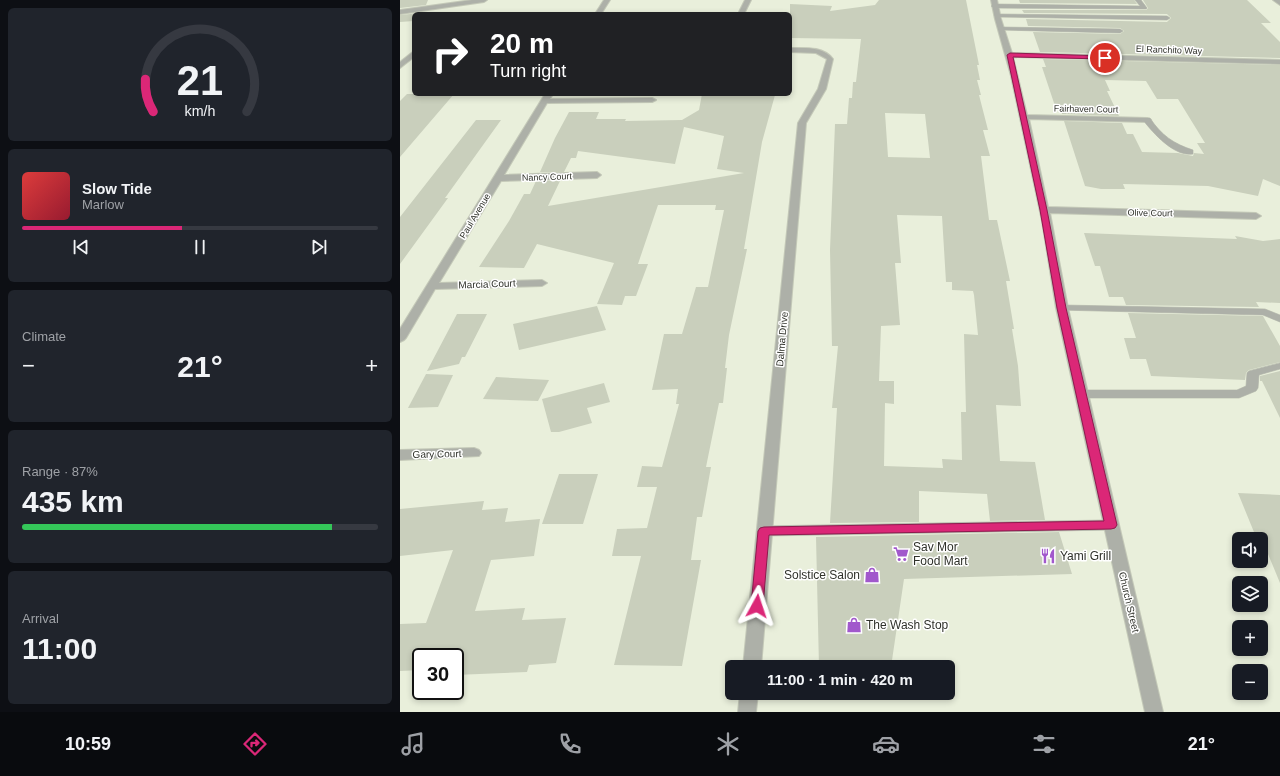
<!DOCTYPE html>
<meta charset="utf-8">
<style>
:root{--surface:#171b24;--page:#20242c;--text:#f1f3f6;--muted:#9ea1a6;--line:#363941;--accent:#db2777}
body{margin:0;font-family:Arial,sans-serif;background:var(--page);color:var(--text);height:100vh;display:flex;flex-direction:column;font-size:15px;white-space:nowrap}
*{box-sizing:border-box;margin:0}
p{font-size:13px;color:var(--muted)}
.icon{flex:none;width:22px;height:22px;fill:none;stroke:currentColor;stroke-width:2;stroke-linecap:round;stroke-linejoin:round}
.map{position:relative;flex:1;overflow:hidden}
.details{display:flex;flex-direction:column;gap:8px;padding:8px;background:#0d0f14;width:400px}
.details>*{flex:none}
.banner{position:absolute;left:12px;top:12px;width:380px;height:84px;border-radius:6px;box-shadow:0 2px 6px #0003;background:#202124;color:#fff;overflow:hidden}
.tools{position:absolute;left:832px;top:532px;display:grid;gap:8px}
.tools a{display:grid;place-items:center;width:36px;height:36px;border-radius:6px;background:var(--surface);box-shadow:0 2px 6px #0003;font-size:20px}
.speed{position:absolute;left:12px;top:648px;display:flex;gap:8px;font-size:20px;font-weight:700;text-align:center}
.speed>*{display:grid;place-content:center;width:52px;height:52px;border-radius:50%;background:var(--surface);box-shadow:0 2px 6px #0003;line-height:1}
.speed .limit{border:2px solid #111;border-radius:6px;background:#fff;color:#111}
.pin{position:absolute;display:grid;place-items:center;width:34px;height:34px;color:#fff;margin:-17px;border:2px solid #fff;border-radius:50%;box-shadow:0 1px 4px #0007}
.me{position:absolute;width:44px;margin:-22px;rotate:5deg;stroke-linejoin:round;filter:drop-shadow(0 0 3px #0008)}
.turn{display:flex;align-items:center;gap:14px;height:84px;padding:0 12px;font-size:18px}
.turn .icon{width:52px;height:52px;stroke-width:2.5}
.turn b{display:block;font-size:28px;line-height:34px}
.big{font-size:30px;font-weight:700;line-height:1.1}
.details .card{flex:1;display:flex;flex-direction:column;justify-content:center;gap:6px;min-width:0;padding:0 14px;border-radius:6px;background:var(--page)}
.details .dial{align-items:center;gap:0}
.dial svg{height:104px;overflow:visible;fill:none;stroke:var(--line);stroke-width:7;stroke-linecap:round;text-anchor:middle}
.dial text{fill:var(--text);stroke:none}
.song{display:flex;align-items:center;gap:12px}
.cover{width:48px;height:48px;border-radius:6px;background:linear-gradient(135deg,hsl(0 70% 55%),hsl(350 70% 35%))}
.played{height:4px;border-radius:2px;background:linear-gradient(90deg,var(--accent) 45%,var(--line) 45%)}
.keys{display:flex;justify-content:space-around;direction:ltr}
.heat{display:flex;justify-content:space-between;align-items:center;font-size:22px;direction:ltr}
.charge{height:6px;border-radius:3px;background:linear-gradient(90deg,#34c759 87%,var(--line) 0)}
.trip{position:absolute;left:325px;top:660px;width:230px;height:40px;border-radius:6px;background:var(--surface);box-shadow:0 2px 6px #0003;font-weight:700;line-height:40px;text-align:center}
.menu{display:flex;height:64px;justify-content:space-around;align-items:center;background:#090b0e;color:var(--muted)}
.menu .icon{width:28px;height:28px}
.menu .selected{color:var(--accent)}
.menu b{font-size:18px;color:var(--text)}
main{display:flex;flex:1;min-height:0}
.map>svg:first-child{display:block}
.building{fill:#c9cfbc;fill-rule:evenodd}
.lines{fill:none;stroke-linecap:round;stroke-linejoin:round}
.lane-casing{stroke:#c4c9b8;stroke-width:1}
.street-casing{stroke:#c4c9b8;stroke-width:2}
.lane{fill:#adb0a8;fill-rule:evenodd}
.street{fill:#adb0a8;fill-rule:evenodd}
.route{fill:#db2777;stroke:#8e194d}
.labels{text-anchor:middle;dominant-baseline:central;stroke-width:3;stroke-linejoin:round;paint-order:stroke}
.far-street-label{font-size:9px;fill:#2f312a;stroke:#fff}
.street-label{font-size:10px;fill:#2f312a;stroke:#fff}
.near-poi-label{font-size:12px;fill:#2f312a;stroke:#fff;text-anchor:start}
</style>
<main>
<section class="details">
<div class="card dial"><svg viewBox="0 0 100 80">
<path d="M14 69A42 42 0 1 1 86 69"/>
<path d="M14 69A42 42 0 0 1 8 44" stroke="#db2777"/>
<text x="50" y="56" font-size="32" font-weight="700">21</text>
<text x="50" y="72" font-size="11">km/h</text>
</svg></div>
<div class="card">
<div class="song"><i class="cover"></i><div><b>Slow Tide</b><p>Marlow</p></div></div>
<div class="played"></div>
<div class="keys"><svg class="icon" aria-label="previous" viewBox="0 0 24 24"><path d="M18 5L8 12l10 7zM5 5v14"/></svg><svg class="icon" aria-label="pause" viewBox="0 0 24 24"><path d="M8 5v14M16 5v14"/></svg><svg class="icon" aria-label="next" viewBox="0 0 24 24"><path d="M6 5l10 7-10 7zM19 5v14"/></svg></div>
</div>
<div class="card"><p>Climate</p>
<div class="heat"><a>−</a><b class="big">21°</b><a>+</a></div>
</div>
<div class="card"><p>Range · 87%</p><b class="big">435 km</b><div class="charge"></div></div>
<div class="card"><p>Arrival</p><b class="big">11:00</b></div>
</section>
<div class="map">
<svg width="880" height="712" viewBox="0 0 880 712">
<rect width="100%" height="100%" fill="#e9efdb"/>
<g class="building">
<path d="M0 0H28L26 5 0 8Z"/>
<path d="M479 0H566L579 65H577L580 80H577L581 95H579L588 130H583L590 156H581L589 220H597L610 281H606L614 329H612L618 366 621 406 596 405 600 461 635 462 645 520 590 521 587 494 519 491V522L430 523 437 408H432L438 346H432L430 250 435 124H447L449 98H452L453 82H456L461 39 390 38V4L432 6 430 11 475 5ZM485 113 525 114 530 158 488 157ZM497 215 542 216 546 282H552V290L573 291 574 295 578 335 564 334 566 412H561L562 460 542 459 543 468 484 466 485 403 494 404V381H479L481 326 500 325 495 263H501Z"/>
<path d="M619 0H734L737 4 620 3Z"/>
<path d="M743 0H847L871 23H861L880 42V58L640 52 633 32 720 34 724 31 720 28 628 26 626 19 767 22 771 18 767 14 624 13 622 10H746L748 8Z"/>
<path d="M21 13 20 14H14V21L0 22V15Z"/>
<path d="M643 59 880 65V186L863 179 858 196 808 186 723 184 725 189H701L685 186 664 121 722 123 727 134H733L742 152 778 153 793 156 794 153 804 154 797 143H805L778 99H757L746 81 705 80 710 91H707L719 116 662 114 660 106H655L642 67H646Z"/>
<path d="M7 94H54L0 157V101Z"/>
<path d="M302 94 350 96 351 94 375 95 362 142 344 249H347L329 335 325 368H327L323 403H319L306 467H311L302 517H297L291 560H301L282 666 214 665 241 556H212L217 529 247 528 257 487H237L242 466 262 467 279 404H276L278 389 252 390 264 334H282L296 287H308L324 210H315L316 205H258L238 264H248L236 296H225L222 305 197 304 214 263 137 244 124 268 79 267 109 221 124 194H130L136 181H160L148 206 344 173 317 169 324 136 284 127 275 164 178 151 176 158H171L164 172H140L155 138 169 112H199L196 119H226L225 121 282 120 299 110Z"/>
<path d="M76 120H101L45 198H48L0 264V217Z"/>
<path d="M684 233 837 239 835 236 863 241 880 239V303L856 302 859 307 726 305 723 297H709L700 266H695Z"/>
<path d="M197 306 206 330 119 350 113 324Z"/>
<path d="M728 313 863 316 880 346V362L849 370 846 373 845 380 751 376 746 359H730L724 338H736Z"/>
<path d="M57 314H87L65 357H62L59 364 27 371Z"/>
<path d="M880 371V418L862 381H860V376Z"/>
<path d="M26 374 53 375 38 407 8 408Z"/>
<path d="M96 377 149 380 138 401 83 399Z"/>
<path d="M204 383 210 402 187 408 192 423 159 432H151L142 399Z"/>
<path d="M159 474H198L183 524H142Z"/>
<path d="M838 493 880 495V583L861 537H856Z"/>
<path d="M84 501 82 510 108 508 105 522 140 519 134 556 91 560 75 611 125 608 122 620 166 618 156 663 129 665 127 672 55 675V657H21V670L0 671V624L26 623 53 550 0 556V509Z"/>
<path d="M659 532 672 574 504 579 491 667H419L416 537Z"/>
</g>
<g class="lines">
<defs>
<g id="lane">
<path d="M735 0H741L747 8 746 9 594 8 591 6 594 4 740 6Z"/>
<path d="M595 14 767 16 770 18 767 20 597 17 594 15Z"/>
<path d="M599 27 720 29 723 31 720 33 601 30 598 28Z"/>
<path d="M744 118H750C761 135 774 144 793 150V154C774 157 753 133 743 120Z"/>
<path d="M662 305 865 309 880 315V322L863 315 658 310 657 308Z"/>
<path d="M880 363V369L859 375 858 388 856 391 839 398H681L677 397 675 394 677 391 681 390H837L846 386 847 373 849 371Z"/>
<path d="M711 520 716 521 718 525 716 529 711 530 364 536 359 535 357 531 359 527 364 526Z"/>
</g>
<g id="street">
<path d="M72 0H87L84 2 0 14V10Z"/>
<path d="M204 0H210L201 14H195Z"/>
<path d="M345 0H351L344 14H338Z"/>
<path d="M591 0H597L601 19 612 53 880 60V64L613 57 627 115 747 118 751 120 747 122 629 119 648 207 856 213 861 216 856 219 650 213 668 308 763 712H745L656 308 642 221 611 76 595 19Z"/>
<path d="M873 0H880V5Z"/>
<path d="M390 48C405 48 423 46 433 59L426 89 406 123 361 667H343L398 123 418 89 427 59 416 53 390 52Z"/>
<path d="M14 51V57L0 68V62Z"/>
<path d="M145 94H153L150 99 252 98 256 100 252 102 147 103 104 175 197 172 201 175 197 178 101 181 39 283 142 280 147 283 142 286 35 289 6 338 4 340 0 342V329Z"/>
<path d="M74 448 79 450 81 453 79 456 0 460V450Z"/>
<path d="M340 693H358L356 712H338Z"/>
</g>
</defs>
<use href="#lane" class="lane-casing"/>
<use href="#street" class="street-casing"/>
<use href="#lane" class="lane"/>
<use href="#street" class="street"/>
</g>
<path class="route" d="M610 53 705 56 708 58 705 59 613 57 647 210 666 308 717 525 715 528 711 529 369 535 363 606 362 610 357 612 353 610 351 606 358 531 360 528 364 527 704 521 657 308 640 210 607 55Z"/>
<defs>
<symbol id="supermarket-bare" viewBox="-9 -9 18 18"><path d="M-6-5.5h2.5l.6 2H6L4.5 2H-2.5L-4.4-4H-6ZM-1.5 3.2a1.3 1.3 0 1 0 .1 0ZM3 3.2a1.3 1.3 0 1 0 .1 0Z" fill="#a158cc" stroke="#fff" stroke-width="2.5" paint-order="stroke"/></symbol>
<symbol id="restaurant-bare" viewBox="-9 -9 18 18"><path d="M-5-6h1v4h1v-4h1v4h1v-4h1v5L-1.5 .5V6h-2V.5L-5-1ZM5-6V6H3V1.5H1.5Q1.5-4 5-6Z" fill="#a158cc" stroke="#fff" stroke-width="2.5" paint-order="stroke"/></symbol>
<symbol id="shop-bare" viewBox="-9 -9 18 18"><path d="M-5-2.5h2.3a2.7 3.5 0 0 1 5.4 0H5L5.5 6h-11ZM-1.5-2.5h3a1.5 2.3 0 0 0-3 0Z" fill="#a158cc" stroke="#fff" stroke-width="2.5" paint-order="stroke"/></symbol>
</defs>
<g fill-rule="evenodd">
<use href="#supermarket-bare" x="490" y="543" width="22" height="22"/>
<use href="#restaurant-bare" x="637" y="545" width="22" height="22"/>
<use href="#shop-bare" x="461" y="564" width="22" height="22"/>
<use href="#shop-bare" x="443" y="614" width="22" height="22"/>
</g>
<g class="labels">
<g class="far-street-label">
<text transform="translate(769 50) rotate(2)">El Ranchito Way</text>
<text transform="translate(686 109) rotate(1)">Fairhaven Court</text>
<text transform="translate(147 177) rotate(-2)">Nancy Court</text>
<text transform="translate(750 213) rotate(1)">Olive Court</text>
<text transform="translate(75 216) rotate(-59)">Paul Avenue</text>
</g>
<g class="street-label">
<text transform="translate(87 284) rotate(-2)">Marcia Court</text>
<text transform="translate(382 339) rotate(-85)">Dalma Drive</text>
<text transform="translate(37 454) rotate(-1)">Gary Court</text>
<text transform="translate(729 602) rotate(77)">Church Street</text>
</g>
<g class="near-poi-label">
<text x="513" y="547">Sav Mor<tspan x="513" dy="14">Food Mart</tspan></text>
<text x="660" y="556">Yami Grill</text>
<text x="460" y="575" text-anchor="end">Solstice Salon</text>
<text x="466" y="625">The Wash Stop</text>
</g>
</g>
</svg>
<div class="tools">
<a><svg class="icon" aria-label="sound" viewBox="0 0 24 24"><path d="M4 9h4l5-4v14l-5-4H4zM17 9q2 3 0 6"/></svg></a>
<a><svg class="icon" aria-label="layers" viewBox="0 0 24 24"><path d="M12 4l9 5-9 5-9-5zM3 14l9 5 9-5"/></svg></a>
<a>+</a>
<a>−</a>
</div>
<div class="speed"><div class="limit">30</div></div>
<div class="pin" style="left:705px;top:58px;background:#d93025"><svg class="icon" aria-label="arrive" viewBox="0 0 24 24"><path d="M6 21V4h12l-3 4 3 4H6"/></svg></div>
<svg class="me" style="left:357px;top:606px" viewBox="-20 -20 40 40"><path d="M0-17L14 15 0 8-14 15z" fill="#db2777" stroke="#fff" stroke-width="4"/></svg>
<div class="trip">11:00 · 1 min · 420 m</div>
<div class="banner">
<div class="turn"><svg class="icon" aria-label="right" viewBox="0 0 24 24"><path d="M7 20v-9h11M14 6l5 5-5 5"/></svg><div><b>20 m</b>Turn right</div></div>
</div>
</div>
</main>
<nav class="menu">
<b>10:59</b>
<svg class="icon selected" aria-label="directions" viewBox="0 0 24 24"><path d="M12 3l9 9-9 9-9-9zM9 14v-3h6M13 9l2 2-2 2"/></svg>
<svg class="icon" aria-label="music" viewBox="0 0 24 24"><path d="M9 18V5l10-2v13"/><circle cx="6" cy="18" r="3"/><circle cx="16" cy="16" r="3"/></svg>
<svg class="icon" aria-label="phone" viewBox="0 0 24 24"><path d="M5 4h4l2 5-3 2q2 4 5 5l2-3 5 2v4C11 20 4 13 5 4z"/></svg>
<svg class="icon" aria-label="climate" viewBox="0 0 24 24"><path d="M12 3v18M4 7l16 10M4 17L20 7"/></svg>
<svg class="icon" aria-label="car" viewBox="0 0 24 24"><path d="M5 17H2v-5l4-1 3-4h7l3 4 3 1v5h-3M9 17h6M6 11h13"/><circle cx="7" cy="17" r="2"/><circle cx="17" cy="17" r="2"/></svg>
<svg class="icon" aria-label="filters" viewBox="0 0 24 24"><path d="M4 7h16M4 17h16"/><circle cx="9" cy="7" r="2"/><circle cx="15" cy="17" r="2"/></svg>
<b>21°</b>
</nav>
